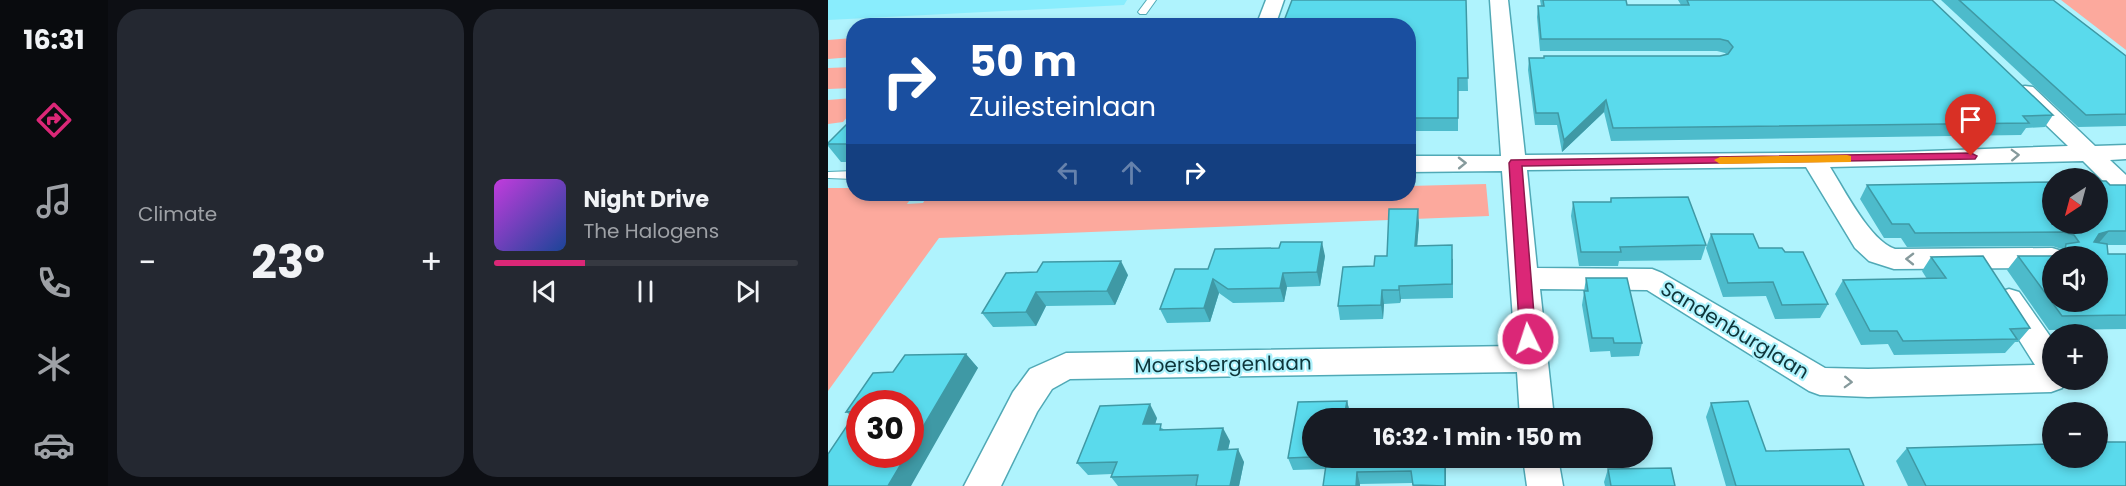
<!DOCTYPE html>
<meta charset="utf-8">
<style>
:root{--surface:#171b24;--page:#242831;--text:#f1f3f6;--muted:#9ea1a6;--line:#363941;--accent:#db2777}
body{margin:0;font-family:Poppins,sans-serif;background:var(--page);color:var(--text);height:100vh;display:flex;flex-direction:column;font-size:22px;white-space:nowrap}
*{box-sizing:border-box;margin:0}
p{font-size:20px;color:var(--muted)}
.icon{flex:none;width:33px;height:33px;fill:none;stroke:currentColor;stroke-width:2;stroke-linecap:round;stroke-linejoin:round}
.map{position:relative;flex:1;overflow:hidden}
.side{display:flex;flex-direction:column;gap:9px;padding:9px;background:#0d0f14;width:720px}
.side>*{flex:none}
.banner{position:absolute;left:18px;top:18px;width:570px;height:183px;border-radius:24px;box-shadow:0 3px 9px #0003;background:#1a4fa0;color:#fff;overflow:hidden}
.needle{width:39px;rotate:216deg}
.buttons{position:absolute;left:1214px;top:168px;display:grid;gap:12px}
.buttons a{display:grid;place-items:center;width:66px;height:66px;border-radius:50%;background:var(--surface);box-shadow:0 3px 9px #0003;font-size:30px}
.speed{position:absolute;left:18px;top:390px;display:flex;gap:12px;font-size:30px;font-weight:700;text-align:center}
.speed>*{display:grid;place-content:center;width:78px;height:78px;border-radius:50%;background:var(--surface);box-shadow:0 3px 9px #0003;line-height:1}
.speed .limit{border:9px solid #d22;background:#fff;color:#111}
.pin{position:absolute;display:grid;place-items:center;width:51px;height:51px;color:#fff;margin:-62px -26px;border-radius:50% 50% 50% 0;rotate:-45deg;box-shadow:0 0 6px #0007}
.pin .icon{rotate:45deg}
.me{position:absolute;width:66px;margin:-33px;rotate:356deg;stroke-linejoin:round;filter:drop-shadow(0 0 4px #0008)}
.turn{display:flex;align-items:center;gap:21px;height:126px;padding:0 24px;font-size:27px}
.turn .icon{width:78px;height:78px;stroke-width:2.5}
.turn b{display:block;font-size:42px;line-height:51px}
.lanes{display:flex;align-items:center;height:57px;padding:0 24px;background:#0003;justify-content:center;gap:30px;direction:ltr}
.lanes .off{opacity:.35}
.big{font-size:45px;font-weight:700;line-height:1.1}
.side .card{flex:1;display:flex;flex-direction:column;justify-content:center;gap:9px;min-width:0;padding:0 21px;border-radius:24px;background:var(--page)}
.song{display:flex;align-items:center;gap:18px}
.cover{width:72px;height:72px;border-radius:9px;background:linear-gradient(135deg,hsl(290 70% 55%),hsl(220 70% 35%))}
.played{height:6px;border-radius:3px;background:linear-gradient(90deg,var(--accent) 30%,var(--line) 30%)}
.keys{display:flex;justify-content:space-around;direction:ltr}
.heat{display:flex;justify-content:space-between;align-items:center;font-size:33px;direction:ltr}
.side .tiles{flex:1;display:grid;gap:9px;grid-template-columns:repeat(2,1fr)}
.trip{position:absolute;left:474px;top:408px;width:351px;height:60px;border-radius:30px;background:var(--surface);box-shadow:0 3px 9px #0003;font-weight:700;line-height:60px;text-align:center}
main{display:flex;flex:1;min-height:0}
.menu{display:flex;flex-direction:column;width:108px;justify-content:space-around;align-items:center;background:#090b0e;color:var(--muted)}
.menu .icon{width:42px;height:42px}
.menu .selected{color:var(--accent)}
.menu b{font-size:27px;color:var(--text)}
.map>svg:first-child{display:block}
.built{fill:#89edfd}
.green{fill:#fca99d}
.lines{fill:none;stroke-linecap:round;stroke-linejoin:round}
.lane-casing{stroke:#50a9b6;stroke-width:2}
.street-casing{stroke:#50a9b6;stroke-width:3}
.lane{fill:#fff;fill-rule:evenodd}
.street{fill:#fff;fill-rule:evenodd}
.wall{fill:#4dbbcb}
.shaded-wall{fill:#3f99a5}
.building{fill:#5adaec;stroke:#3f99a5;stroke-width:1.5;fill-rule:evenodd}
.oneway{stroke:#869a9c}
.route{fill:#db2777;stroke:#8e194d;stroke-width:1.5}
.slow{fill:#f59e0b}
.labels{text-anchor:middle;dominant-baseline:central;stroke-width:4.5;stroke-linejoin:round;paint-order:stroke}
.street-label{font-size:20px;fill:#0e353a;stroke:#aff3fd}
</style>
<main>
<nav class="menu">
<b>16:31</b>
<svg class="icon selected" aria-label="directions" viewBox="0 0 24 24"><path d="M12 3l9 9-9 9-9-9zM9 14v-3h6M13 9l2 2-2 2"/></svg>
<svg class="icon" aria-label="music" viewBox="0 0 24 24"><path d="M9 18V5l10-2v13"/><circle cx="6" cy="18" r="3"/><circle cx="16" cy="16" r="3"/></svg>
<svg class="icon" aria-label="phone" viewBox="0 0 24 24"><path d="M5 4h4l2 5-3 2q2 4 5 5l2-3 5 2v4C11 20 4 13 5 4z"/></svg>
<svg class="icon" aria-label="climate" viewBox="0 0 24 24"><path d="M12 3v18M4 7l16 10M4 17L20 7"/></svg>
<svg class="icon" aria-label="car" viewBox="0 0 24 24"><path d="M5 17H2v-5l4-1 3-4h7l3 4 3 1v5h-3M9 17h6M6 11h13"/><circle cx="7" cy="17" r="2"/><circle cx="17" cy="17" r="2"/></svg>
</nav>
<section class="side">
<div class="tiles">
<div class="card"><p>Climate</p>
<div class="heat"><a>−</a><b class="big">23°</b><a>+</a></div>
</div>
<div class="card">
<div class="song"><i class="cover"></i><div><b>Night Drive</b><p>The Halogens</p></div></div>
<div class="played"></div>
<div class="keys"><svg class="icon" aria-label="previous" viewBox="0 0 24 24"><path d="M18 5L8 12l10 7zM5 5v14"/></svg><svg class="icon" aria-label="pause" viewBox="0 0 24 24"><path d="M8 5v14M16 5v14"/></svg><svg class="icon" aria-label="next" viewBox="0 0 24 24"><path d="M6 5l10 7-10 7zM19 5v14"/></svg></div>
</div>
</div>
</section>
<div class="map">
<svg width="1298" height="486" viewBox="0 0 1298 486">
<rect width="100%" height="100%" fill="#aff3fd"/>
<path class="built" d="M0 0H299L296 5 0 20Z"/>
<g class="green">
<path d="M1233 0H1298V50Z"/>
<path d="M25 38V57L0 59V40Z"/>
<path d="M25 67V88L0 89V68Z"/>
<path d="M25 98V110L15 122 0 124V100Z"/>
<path d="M658 184 661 216 111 238 0 391V188H25L26 194H86L79 204 95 203 98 198H134L137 194H161L158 199 302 194H580L581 186Z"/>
</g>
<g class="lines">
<defs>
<g id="lane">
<path d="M319 0H328L318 14H312L310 12Z"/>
<path d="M26 171V179L0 178V172Z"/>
</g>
<g id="street">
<path d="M438 0H456L447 26H428Z"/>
<path d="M662 0H680L697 155 1072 152 1240 146 1189 97 1186 92 1189 87 1197 86 1205 87 1267 146 1298 145V159L1282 160 1298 175V197L1289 195 1255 161 1002 167C1016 189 1042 241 1067 249L1224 248 1234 251 1237 256H1224V268L1066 269 1041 261 1027 248 978 167 699 170 709 268 824 269 834 273 997 368 1040 369 1207 365 1166 300 1171 292 1181 289 1191 292 1224 339V380H1238L1234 388 1223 392 1040 397 992 395 981 391 819 290 712 289 726 418H692L689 372 242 379 224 389 209 412 173 486H136L185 392 202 369 238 353 687 346 674 171 580 172V156H673Z"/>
<path d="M695 458H730L735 486H699Z"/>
</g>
</defs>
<use href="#lane" class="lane-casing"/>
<use href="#street" class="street-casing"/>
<use href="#lane" class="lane"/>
<use href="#street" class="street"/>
</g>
<g class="wall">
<path d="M638 0 640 91H630V131H580V26Z"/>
<path d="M712 0H798L799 5H853L850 0H1104L1225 115 1217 127 1198 128 1193 135 783 141 776 112 734 152 729 125H707L700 70 701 58H716V56H892L898 54 897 53 889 51H712L709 17 710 6H713Z"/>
<path d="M1113 0H1225L1298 56V126L1250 127Z"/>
<path d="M26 118V162H13L0 146V143Z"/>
<path d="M1039 185H1298V245H1279L1280 254H1298V329L1221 330 1179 270 1190 256H1228L1234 249 1224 246 1079 247 1073 238H1056L1032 199Z"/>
<path d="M783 198 878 245 873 260 791 261 790 266H751L743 216 745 202H782Z"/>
<path d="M591 223 589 246 625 259V298L573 299 572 303 556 304 555 319 512 320 510 306Z"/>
<path d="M883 234 931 248 957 252 1000 304 992 318 947 319 938 296 895 297 878 248Z"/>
<path d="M497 256 492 286 459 287 456 302 405 303 391 293 382 322 339 323 332 309 380 269Z"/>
<path d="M1103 257 1202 328 1190 342H1187L1177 353 1066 355 1060 344 1033 345 1007 294 1015 280 1099 279 1094 271Z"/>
<path d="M178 273 300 275 287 305 218 306 208 326 165 327 154 313Z"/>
<path d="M758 278 814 343 811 356 783 357 782 351 762 352 754 305Z"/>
<path d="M138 354 150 368 25 417 18 412 65 372Z"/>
<path d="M519 401 522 413 484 458H618V486H585L584 483 532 484 498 469 465 470 460 458Z"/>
<path d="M883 403 938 451 1036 486H898L878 417Z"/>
<path d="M329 418 327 424 337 430 402 441 400 450 416 462 411 486H290L283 477 284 474 260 475 249 463Z"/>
<path d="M1079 448 1298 486H1080L1068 461Z"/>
<path d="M780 469 847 486H777L776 482Z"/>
</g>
<g class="shaded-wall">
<path d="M778 100 776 112 734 152 736 140Z"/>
<path d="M590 209 591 223 588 260 587 246Z"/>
<path d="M1281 231 1269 245 1258 248 1271 234Z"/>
<path d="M494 242 497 256 492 286 489 272Z"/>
<path d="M293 261 300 275 287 305 279 291Z"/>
<path d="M455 273 459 287 456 302 452 288Z"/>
<path d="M385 279 391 293 382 322 376 308Z"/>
<path d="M571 286 573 299 572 303 571 290Z"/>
<path d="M554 290 556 304 555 319 553 305Z"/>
<path d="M208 292 218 306 208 326 198 312Z"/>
<path d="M138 354 150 368 83 486H60L79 454H82V449Z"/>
<path d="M519 401 522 413 521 418H516Z"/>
<path d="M322 404 329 418 323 437 315 424Z"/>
<path d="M395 428 402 441 397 462 390 450Z"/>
<path d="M410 449 416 462 411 486H402Z"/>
<rect x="617" y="458" width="1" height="28"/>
<path d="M529 472 532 484V486H528Z"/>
</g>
<g class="building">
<path d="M464 0H638L640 78H630V118H580V26H454Z"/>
<path d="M715 0H798L799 5H861L859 0H1104L1225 115 1195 116 1201 123 785 128 778 100 736 140 730 113H708L701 58H716V56H892L900 54 905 47 900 41 892 39H713L710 6H716Z"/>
<path d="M1131 0H1225L1298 56V114L1258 115Z"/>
<path d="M25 118 26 144H0V143Z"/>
<path d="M1269 181H1278L1282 185H1298V231H1281L1271 234 1266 242 1279 244 1280 254H1298V315L1234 316 1190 256H1236L1238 244 1251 242 1246 235 1235 232 1087 233 1081 224H1064L1039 185 1224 182V224H1269ZM1224 256H1269V302H1224Z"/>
<path d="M860 197 878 245 792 247 793 252H753L745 202H783V198Z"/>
<path d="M561 209H590L587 246 624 245V284L571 286V290H554L553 305 510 306 515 267 546 266 547 256H559Z"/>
<path d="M883 234H925L931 248H954L957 252H975L1000 304 954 305 945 282 900 283Z"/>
<path d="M453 242H494L489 272 455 273 452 288 400 289 385 279 376 308 332 309 347 269H380L387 249 451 248Z"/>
<path d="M1155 256 1202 328 1182 329 1189 339 1075 341 1069 331H1042L1015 280 1118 278 1103 257Z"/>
<path d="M293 261 279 291 208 292 198 312 154 313 178 273 209 272 215 262Z"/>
<path d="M758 278H799L814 343H786L785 338H764L756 291H760Z"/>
<path d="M138 354 82 449V404H32V454H79L60 486H0V454L29 411 18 412 45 373 65 372 77 355Z"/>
<path d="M519 401 516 418H484V457L460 458 470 402Z"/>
<path d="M920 401 938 451 1021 449 1036 486H908L883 403Z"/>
<path d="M322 404 315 424H333L332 430 395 428 390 450 410 449 402 486H368L370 475 283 477 289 462 249 463 272 406Z"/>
<path d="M1269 442H1298V486H1098L1079 448 1224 444V458H1269Z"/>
<path d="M499 458H617V486L585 485 583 471 529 472 528 486H495Z"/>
<path d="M843 468 847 486H783L780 469Z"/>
</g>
<defs><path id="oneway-chevron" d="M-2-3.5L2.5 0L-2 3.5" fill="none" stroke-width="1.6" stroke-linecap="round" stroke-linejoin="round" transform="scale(1.5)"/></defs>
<g class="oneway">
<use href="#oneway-chevron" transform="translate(1187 155) rotate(-2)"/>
<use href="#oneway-chevron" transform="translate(634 163) rotate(-1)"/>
<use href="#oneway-chevron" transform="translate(1082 259) rotate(-179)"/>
<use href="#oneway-chevron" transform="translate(1020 382) rotate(2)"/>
</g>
<path class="route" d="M1143 153 1149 156 1147 159 694 166 708 339 706 343 700 345 695 343 692 339 681 163 683 160Z"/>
<path class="slow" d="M1019 155 1023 156V162L892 164 886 160 892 157Z"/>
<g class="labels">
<g class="street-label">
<text transform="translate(907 330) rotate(31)">Sandenburglaan</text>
<text transform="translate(395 364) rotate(-1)">Moersbergenlaan</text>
</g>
</g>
</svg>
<div class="buttons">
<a><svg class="needle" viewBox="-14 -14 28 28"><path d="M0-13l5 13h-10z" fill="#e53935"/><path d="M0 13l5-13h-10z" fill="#9ea1a6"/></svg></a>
<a><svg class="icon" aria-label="sound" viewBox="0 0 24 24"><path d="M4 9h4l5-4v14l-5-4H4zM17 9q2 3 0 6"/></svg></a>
<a>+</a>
<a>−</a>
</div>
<div class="speed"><div class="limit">30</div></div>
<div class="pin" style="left:1143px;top:156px;background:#d93025"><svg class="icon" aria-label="arrive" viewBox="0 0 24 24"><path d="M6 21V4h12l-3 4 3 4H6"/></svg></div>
<svg class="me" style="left:700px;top:339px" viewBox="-20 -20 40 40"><circle r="17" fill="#db2777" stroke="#fff" stroke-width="3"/><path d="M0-11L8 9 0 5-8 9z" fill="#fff"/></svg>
<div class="trip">16:32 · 1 min · 150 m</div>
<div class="banner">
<div class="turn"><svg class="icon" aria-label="right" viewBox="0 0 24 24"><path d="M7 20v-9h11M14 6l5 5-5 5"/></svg><div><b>50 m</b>Zuilesteinlaan</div></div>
<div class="lanes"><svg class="icon off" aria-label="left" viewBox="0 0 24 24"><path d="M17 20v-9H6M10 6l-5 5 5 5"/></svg><svg class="icon off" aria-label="ahead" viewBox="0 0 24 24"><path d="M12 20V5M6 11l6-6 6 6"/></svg><svg class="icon" aria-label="right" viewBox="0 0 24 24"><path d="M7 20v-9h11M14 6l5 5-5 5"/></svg></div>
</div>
</div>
</main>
